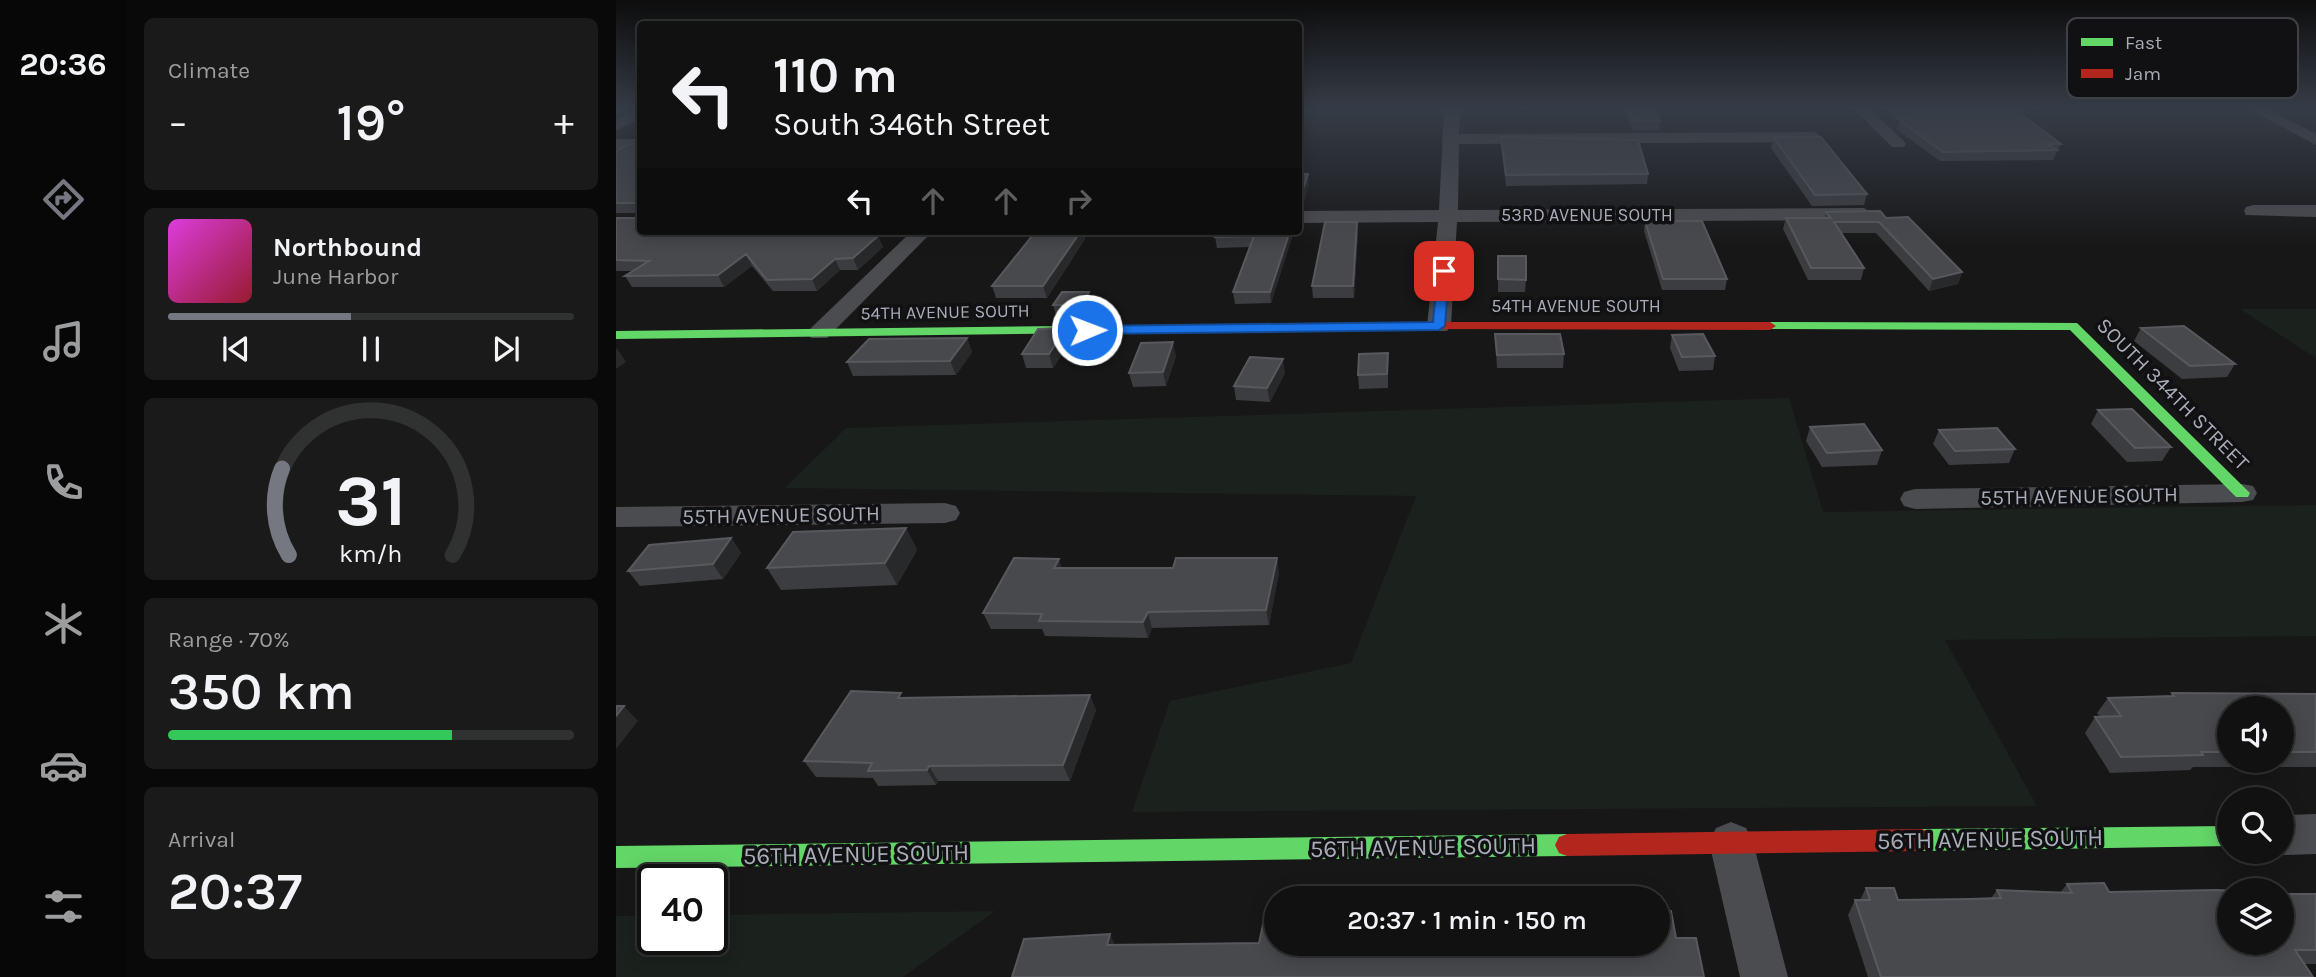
<!DOCTYPE html>
<meta charset="utf-8">
<style>
:root{--surface:#111;--page:#1a1a1a;--text:#f1f3f6;--muted:#9c9d9f;--line:#303131;--accent:#757880}
body{margin:0;font-family:Karla,sans-serif;background:var(--page);color:var(--text);height:100vh;display:flex;flex-direction:column;font-size:26px;white-space:nowrap}
*{box-sizing:border-box;margin:0}
p{font-size:23px;color:var(--muted)}
.icon{flex:none;width:38px;height:38px;fill:none;stroke:currentColor;stroke-width:2;stroke-linecap:round;stroke-linejoin:round}
.map{position:relative;flex:1;overflow:hidden}
.panel{display:flex;flex-direction:column;gap:18px;padding:18px;background:#090909;width:490px}
.panel>*{flex:none}
.banner{position:absolute;left:21px;top:21px;width:665px;height:214px;border-radius:7px;box-shadow:0 4px 18px #0003,0 0 0 2px var(--line);background:#111;color:var(--text);overflow:hidden}
.tools{position:absolute;left:1601px;top:696px;display:grid;gap:14px}
.tools a{display:grid;place-items:center;width:77px;height:77px;border-radius:50%;background:var(--surface);box-shadow:0 4px 18px #0003,0 0 0 2px var(--line);font-size:35px}
.speed{position:absolute;left:21px;top:864px;display:flex;gap:14px;font-size:35px;font-weight:700;text-align:center}
.speed>*{display:grid;place-content:center;width:91px;height:91px;border-radius:50%;background:var(--surface);box-shadow:0 4px 18px #0003,0 0 0 2px var(--line);line-height:1}
.speed .limit{border:4px solid #111;border-radius:10px;background:#fff;color:#111}
.pin{position:absolute;display:grid;place-items:center;width:60px;height:60px;color:#fff;margin:-30px;border-radius:14px;box-shadow:0 4px 10px #0006}
.me{position:absolute;width:77px;margin:-38px;rotate:89deg;stroke-linejoin:round;filter:drop-shadow(0 0 5px #0008)}
.turn{display:flex;align-items:center;gap:24px;height:147px;padding:0 21px;font-size:32px}
.turn .icon{width:91px;height:91px;stroke-width:2.5}
.turn b{display:block;font-size:49px;line-height:60px}
.lanes{display:flex;align-items:center;height:66px;padding:0 21px;background:#0003;justify-content:center;gap:35px;direction:ltr}
.lanes .off{opacity:.35}
.big{font-size:52px;font-weight:600;line-height:1.1}
.panel .widget{flex:1;display:flex;flex-direction:column;justify-content:center;gap:10px;min-width:0;padding:0 24px;border-radius:10px;background:var(--page)}
.panel .dial{align-items:center;gap:0}
.dial svg{height:182px;overflow:visible;fill:none;stroke:var(--line);stroke-width:7;stroke-linecap:round;text-anchor:middle}
.dial text{fill:var(--text);stroke:none}
.song{display:flex;align-items:center;gap:21px}
.cover{width:84px;height:84px;border-radius:10px;background:linear-gradient(135deg,hsl(300 70% 55%),hsl(350 70% 35%))}
.played{height:7px;border-radius:4px;background:linear-gradient(90deg,var(--accent) 45%,var(--line) 45%)}
.keys{display:flex;justify-content:space-around;direction:ltr}
.heat{display:flex;justify-content:space-between;align-items:center;font-size:38px;direction:ltr}
.charge{height:10px;border-radius:5px;background:linear-gradient(90deg,#34c759 70%,var(--line) 0)}
.trip{position:absolute;left:648px;top:886px;width:406px;height:70px;border-radius:35px;background:var(--surface);box-shadow:0 4px 18px #0003,0 0 0 2px var(--line);font-weight:600;line-height:70px;text-align:center}
main{display:flex;flex:1;min-height:0}
.tabs{display:flex;flex-direction:column;width:126px;justify-content:space-around;align-items:center;background:#070707;color:var(--muted)}
.tabs .icon{width:49px;height:49px}
.tabs .on{color:var(--accent)}
.tabs b{font-size:32px;color:var(--text)}
.map>svg:first-child{display:block}
.green{fill:#1b211c}
.lines{fill:none;stroke-linecap:round;stroke-linejoin:round}
.street{fill:#4b4c50;fill-rule:evenodd}
.fast{fill:#63d668;fill-rule:evenodd}
.jam{fill:#b3261e;fill-rule:evenodd}
.wall{fill:#3c3d40;fill-rule:evenodd}
.shaded-wall{fill:#28292a}
.building{fill:#48494d;stroke:#57595e;stroke-width:2}
.route{fill:#1a73e8;stroke:#114b97;stroke-width:2}
.labels{text-anchor:middle;dominant-baseline:central;stroke-width:7;stroke-linejoin:round;paint-order:stroke}
.far-street-label{font-size:18px;fill:#a8adb8;stroke:#111113}
.street-label{font-size:21px;fill:#a8adb8;stroke:#111113}
.near-street-label{font-size:24px;fill:#a8adb8;stroke:#111113}
.key{fill:#111113;stroke:#3e4045;stroke-width:2}
.key-label{font-size:19px;fill:#a8adb8}
</style>
<main>
<nav class="tabs">
<b>20:36</b>
<svg class="icon on" aria-label="directions" viewBox="0 0 24 24"><path d="M12 3l9 9-9 9-9-9zM9 14v-3h6M13 9l2 2-2 2"/></svg>
<svg class="icon" aria-label="music" viewBox="0 0 24 24"><path d="M9 18V5l10-2v13"/><circle cx="6" cy="18" r="3"/><circle cx="16" cy="16" r="3"/></svg>
<svg class="icon" aria-label="phone" viewBox="0 0 24 24"><path d="M5 4h4l2 5-3 2q2 4 5 5l2-3 5 2v4C11 20 4 13 5 4z"/></svg>
<svg class="icon" aria-label="climate" viewBox="0 0 24 24"><path d="M12 3v18M4 7l16 10M4 17L20 7"/></svg>
<svg class="icon" aria-label="car" viewBox="0 0 24 24"><path d="M5 17H2v-5l4-1 3-4h7l3 4 3 1v5h-3M9 17h6M6 11h13"/><circle cx="7" cy="17" r="2"/><circle cx="17" cy="17" r="2"/></svg>
<svg class="icon" aria-label="filters" viewBox="0 0 24 24"><path d="M4 7h16M4 17h16"/><circle cx="9" cy="7" r="2"/><circle cx="15" cy="17" r="2"/></svg>
</nav>
<section class="panel">
<div class="widget"><p>Climate</p>
<div class="heat"><a>−</a><b class="big">19°</b><a>+</a></div>
</div>
<div class="widget">
<div class="song"><i class="cover"></i><div><b>Northbound</b><p>June Harbor</p></div></div>
<div class="played"></div>
<div class="keys"><svg class="icon" aria-label="previous" viewBox="0 0 24 24"><path d="M18 5L8 12l10 7zM5 5v14"/></svg><svg class="icon" aria-label="pause" viewBox="0 0 24 24"><path d="M8 5v14M16 5v14"/></svg><svg class="icon" aria-label="next" viewBox="0 0 24 24"><path d="M6 5l10 7-10 7zM19 5v14"/></svg></div>
</div>
<div class="widget dial"><svg viewBox="0 0 100 80">
<path d="M14 69A42 42 0 1 1 86 69"/>
<path d="M14 69A42 42 0 0 1 11 31" stroke="#757880"/>
<text x="50" y="56" font-size="32" font-weight="700">31</text>
<text x="50" y="72" font-size="11">km/h</text>
</svg></div>
<div class="widget"><p>Range · 70%</p><b class="big">350 km</b><div class="charge"></div></div>
<div class="widget"><p>Arrival</p><b class="big">20:37</b></div>
</section>
<div class="map">
<svg width="1700" height="977" viewBox="0 0 1700 977">
<rect width="100%" height="100%" fill="#171717"/>
<g class="green">
<path d="M1624 309H1700V358Z"/>
<path d="M1173 398 1207 512 1700 505V636L1329 640 1421 806 516 812 554 701 735 663 800 496 169 488 230 428Z"/>
<path d="M379 911 287 977H0V916H37V940H96V915Z"/>
</g>
<g class="lines">
<g class="street">
<path d="M24 109V119L0 130V119Z"/>
<path d="M828 109H844L843 134 1198 132 1206 137 1198 142 843 144 842 210 1248 208 1258 214 1248 220 841 222 835 326 831 331H815L811 326 822 222 682 223V211L823 210Z"/>
<path d="M1238 109H1254L1288 141 1290 144 1288 147H1276Z"/>
<path d="M1633 109H1652L1700 134V145Z"/>
<rect x="0" y="139" width="24" height="10"/>
<path d="M1637 205H1700V217L1630 215 1628 211 1630 207Z"/>
<path d="M296 231H317L211 338H195L191 333 195 328Z"/>
<path d="M1626 484 1637 486 1641 493 1637 500 1626 502 1299 509 1288 506 1284 499 1288 492 1299 489Z"/>
<path d="M329 503 340 506 344 513 340 520 329 523 0 527V507Z"/>
<path d="M1700 814V854L1666 855 1659 852H1666V815Z"/>
<path d="M1115 822 1130 828 1137 842 1172 977H1124L1093 842 1100 828Z"/>
</g>
<g class="fast">
<path d="M813 322 819 326 817 329 0 339V331Z"/>
<path d="M1154 322 1461 323 1634 493 1632 497H1620L1454 330 1150 329V323Z"/>
<path d="M1614 826V846L1306 851 1298 847 1295 840 1298 833 1306 829Z"/>
<path d="M951 834 959 837 963 845 959 853 951 856 0 868V846Z"/>
</g>
<g class="jam">
<path d="M813 322H1154L1160 326 1154 330 809 329 807 326Z"/>
<path d="M1306 829 1314 833 1317 840 1314 847 1306 851 951 856 943 853 939 845 943 837 951 834Z"/>
</g>
</g>
<g class="wall">
<path d="M24 109V122L19 113Z"/>
<path d="M1007 109H1038L1044 121 1043 130H1017Z"/>
<path d="M1269 109H1399L1445 144 1437 160 1324 161 1280 129 1283 121Z"/>
<path d="M885 137 1032 174 1031 184 890 186 885 147Z"/>
<path d="M1157 137 1251 194 1248 205 1196 206 1155 148Z"/>
<path d="M13 144 24 231H259L267 247 242 270H224L201 291H157L136 266 108 287H16L9 276 16 271H0V218H20V213H0V151Z"/>
<path d="M1210 212 1270 218 1346 272 1342 284 1313 291 1260 233H1225L1248 268 1245 280H1192L1167 229 1170 218H1209Z"/>
<path d="M1029 221 1111 279 1109 290H1046L1028 231Z"/>
<path d="M420 231H467L469 239 431 298H380L376 286Z"/>
<path d="M601 231H678L655 303 619 304 617 292 634 247 601 248 599 237Z"/>
<path d="M742 233 738 298H697L696 286Z"/>
<path d="M882 256 910 280 909 292H882Z"/>
<path d="M473 292 477 305 468 318 441 319 437 305Z"/>
<path d="M1525 328 1619 364 1611 377 1566 379 1518 341Z"/>
<path d="M879 334 948 354 947 368H881Z"/>
<path d="M1056 335 1099 356 1097 370 1063 371 1054 348Z"/>
<path d="M351 338 356 352 340 375 237 376 231 362Z"/>
<path d="M454 342 437 368H410L406 354Z"/>
<path d="M560 356 550 386 517 387 513 373Z"/>
<path d="M772 367V388L743 389 742 375Z"/>
<path d="M669 373 654 402 620 400 618 386Z"/>
<path d="M1482 410 1555 447 1546 461 1511 462 1475 424Z"/>
<path d="M1194 427 1266 450 1261 465 1206 467 1190 441Z"/>
<path d="M1323 430 1399 449 1393 463 1333 465 1317 444Z"/>
<path d="M290 528 301 550 281 585 165 590 151 568Z"/>
<path d="M115 538 125 553 107 579 24 586 12 571Z"/>
<path d="M446 568 663 573 653 625 536 628 532 638 429 636 426 629H375L367 613Z"/>
<path d="M1556 693 1700 694V767H1577L1574 770 1494 773 1469 733 1479 717H1484L1481 713 1492 698 1554 696ZM1614 709H1666V761H1614Z"/>
<path d="M288 698 480 710 454 781H322L320 785 262 786 257 778 200 777 188 761Z"/>
<path d="M1451 884 1493 892 1614 943 1700 894V964H1689L1697 977H1252L1232 915 1239 900H1244L1250 888 1282 900 1354 899 1375 898 1381 890 1444 893Z"/>
</g>
<g class="shaded-wall">
<path d="M0 109H17L0 116Z"/>
<path d="M690 109 691 118 682 141V129Z"/>
<path d="M692 174 693 184 686 208 682 210V199Z"/>
<path d="M741 222 742 233 738 298 737 286Z"/>
<path d="M250 231H259L261 236H244Z"/>
<path d="M465 231H467L469 239 431 298 427 286Z"/>
<path d="M674 231H678L655 303 654 292Z"/>
<path d="M262 236 267 247 242 270 237 258Z"/>
<path d="M130 254 136 266 108 287 102 275Z"/>
<path d="M219 259 224 270 201 291 196 279Z"/>
<path d="M1346 272 1342 284 1313 291 1317 279Z"/>
<path d="M473 292 477 305 468 318 465 305Z"/>
<path d="M450 328 454 342 437 368 433 354Z"/>
<path d="M351 338 356 352 340 375 334 361Z"/>
<path d="M557 342 560 356 550 386 547 372Z"/>
<path d="M1 348 10 362 0 369V349Z"/>
<path d="M667 359 669 373 654 402 651 388Z"/>
<path d="M290 528 301 550 281 585 269 563Z"/>
<path d="M115 538 125 553 107 579 97 564Z"/>
<path d="M661 558 663 573 653 625 650 610Z"/>
<path d="M443 559 448 574 438 568Z"/>
<path d="M532 612 536 628 532 638 527 622Z"/>
<path d="M474 695 480 710 454 781 447 765Z"/>
<path d="M8 706 22 721 0 749V716Z"/>
<path d="M313 766 322 781 320 785 311 770Z"/>
<path d="M494 934 504 956 491 945Z"/>
</g>
<g class="building">
<path d="M682 109H690L682 129Z"/>
<path d="M1012 109H1038L1044 121H1018Z"/>
<path d="M1283 109H1399L1445 144H1431L1441 150 1327 152 1283 120 1294 119Z"/>
<path d="M885 137 1022 140 1032 174 890 175Z"/>
<path d="M1157 137H1205L1251 194 1199 195Z"/>
<path d="M13 144H24V231H250L244 236H262L237 258 219 259 196 279 151 280 130 254 102 275 9 276 33 261 0 260V218H20V203H0V151Z"/>
<path d="M682 174H692L684 198 682 199Z"/>
<path d="M1264 211 1270 218 1292 217 1346 272 1317 279 1263 222H1218L1248 268H1195L1170 218H1215L1210 212Z"/>
<path d="M1029 221H1086L1111 279H1047Z"/>
<path d="M709 222H741L737 286H696Z"/>
<path d="M420 231H465L427 286H376Z"/>
<path d="M601 231H674L654 292H617L638 236 599 237Z"/>
<path d="M882 256H910V280L882 279Z"/>
<path d="M446 292H473L465 305H437Z"/>
<path d="M1568 326 1619 364 1574 366 1525 328Z"/>
<path d="M450 328 433 354H406L422 329Z"/>
<path d="M879 334H944L948 354 881 355Z"/>
<path d="M1087 334 1099 356 1066 357 1056 335Z"/>
<path d="M351 338 334 361 231 362 253 339Z"/>
<path d="M557 342 547 372 513 373 525 343Z"/>
<path d="M772 353 771 374 742 375 743 354Z"/>
<path d="M634 357 667 359 651 388 618 386Z"/>
<path d="M1516 409 1555 447 1519 448 1482 410Z"/>
<path d="M1248 424 1266 450 1211 453 1194 427Z"/>
<path d="M1381 428 1399 449 1339 451 1323 430Z"/>
<path d="M290 528 269 563 151 568 177 532Z"/>
<path d="M115 538 97 564 12 571 33 545Z"/>
<path d="M398 558 443 559 438 568H557L560 558H661L650 610 532 612 527 622 423 621 426 614 367 613Z"/>
<path d="M235 691 285 693 282 698 474 695 447 765 313 766 311 770 252 771 256 763 188 761Z"/>
<path d="M1556 693 1700 694V752H1666V709H1614V752H1585L1587 755 1505 757 1479 717 1505 716 1492 698 1558 696Z"/>
<path d="M0 706H8L0 716Z"/>
<path d="M1488 883 1493 892 1601 890 1625 891H1614V943H1666V894H1700V950H1679L1697 977H1265L1239 900H1254L1250 888H1278L1282 900 1354 899 1385 898 1381 890 1456 893 1451 884Z"/>
<path d="M651 906H660V943H1041V911H1055L1060 938H1080L1088 977H396L408 939 494 934 491 945 643 943Z"/>
</g>
<linearGradient id="sky" x2="0" y2="1"><stop stop-color="#0d0d0d"/><stop offset="0.44" stop-color="#363c47"/><stop offset="1" stop-color="#363c47" stop-opacity="0"/></linearGradient>
<rect width="1700" height="246" fill="url(#sky)"/>
<path class="route" d="M828 267 833 271 829 326 823 330 471 334 465 330 471 326 817 322 822 271Z"/>
<g class="labels">
<g class="far-street-label">
<text x="971" y="215">53RD AVENUE SOUTH</text>
<text x="960" y="306">54TH AVENUE SOUTH</text>
<text transform="translate(329 312) rotate(-1)">54TH AVENUE SOUTH</text>
</g>
<g class="street-label">
<text transform="translate(1557 394) rotate(45)">SOUTH 344TH STREET</text>
<text transform="translate(1463 496) rotate(-1)">55TH AVENUE SOUTH</text>
<text transform="translate(165 515) rotate(-1)">55TH AVENUE SOUTH</text>
</g>
<g class="near-street-label">
<text transform="translate(1374 839) rotate(-1)">56TH AVENUE SOUTH</text>
<text transform="translate(807 847) rotate(-1)">56TH AVENUE SOUTH</text>
<text transform="translate(240 854) rotate(-1)">56TH AVENUE SOUTH</text>
</g>
</g>
<rect x="1451" y="18" width="231" height="80" rx="10" class="key"/>
<rect x="1465" y="38" width="32" height="8" fill="#63d668"/>
<rect x="1465" y="69" width="32" height="9" fill="#b3261e"/>
<g class="key-label">
<text x="1509" y="49">Fast</text>
<text x="1509" y="80">Jam</text>
</g>
</svg>
<div class="tools">
<a><svg class="icon" aria-label="sound" viewBox="0 0 24 24"><path d="M4 9h4l5-4v14l-5-4H4zM17 9q2 3 0 6"/></svg></a>
<a><svg class="icon" aria-label="search" viewBox="0 0 24 24"><circle cx="10" cy="10" r="6"/><path d="M15 15l6 6"/></svg></a>
<a><svg class="icon" aria-label="layers" viewBox="0 0 24 24"><path d="M12 4l9 5-9 5-9-5zM3 14l9 5 9-5"/></svg></a>
</div>
<div class="speed"><div class="limit">40</div></div>
<div class="pin" style="left:828px;top:271px;background:#d93025"><svg class="icon" aria-label="arrive" viewBox="0 0 24 24"><path d="M6 21V4h12l-3 4 3 4H6"/></svg></div>
<svg class="me" style="left:471px;top:330px" viewBox="-20 -20 40 40"><circle r="17" fill="#1a73e8" stroke="#fff" stroke-width="3"/><path d="M0-11L8 9 0 5-8 9z" fill="#fff"/></svg>
<div class="trip">20:37 · 1 min · 150 m</div>
<div class="banner">
<div class="turn"><svg class="icon" aria-label="left" viewBox="0 0 24 24"><path d="M17 20v-9H6M10 6l-5 5 5 5"/></svg><div><b>110 m</b>South 346th Street</div></div>
<div class="lanes"><svg class="icon" aria-label="left" viewBox="0 0 24 24"><path d="M17 20v-9H6M10 6l-5 5 5 5"/></svg><svg class="icon off" aria-label="ahead" viewBox="0 0 24 24"><path d="M12 20V5M6 11l6-6 6 6"/></svg><svg class="icon off" aria-label="ahead" viewBox="0 0 24 24"><path d="M12 20V5M6 11l6-6 6 6"/></svg><svg class="icon off" aria-label="right" viewBox="0 0 24 24"><path d="M7 20v-9h11M14 6l5 5-5 5"/></svg></div>
</div>
</div>
</main>
